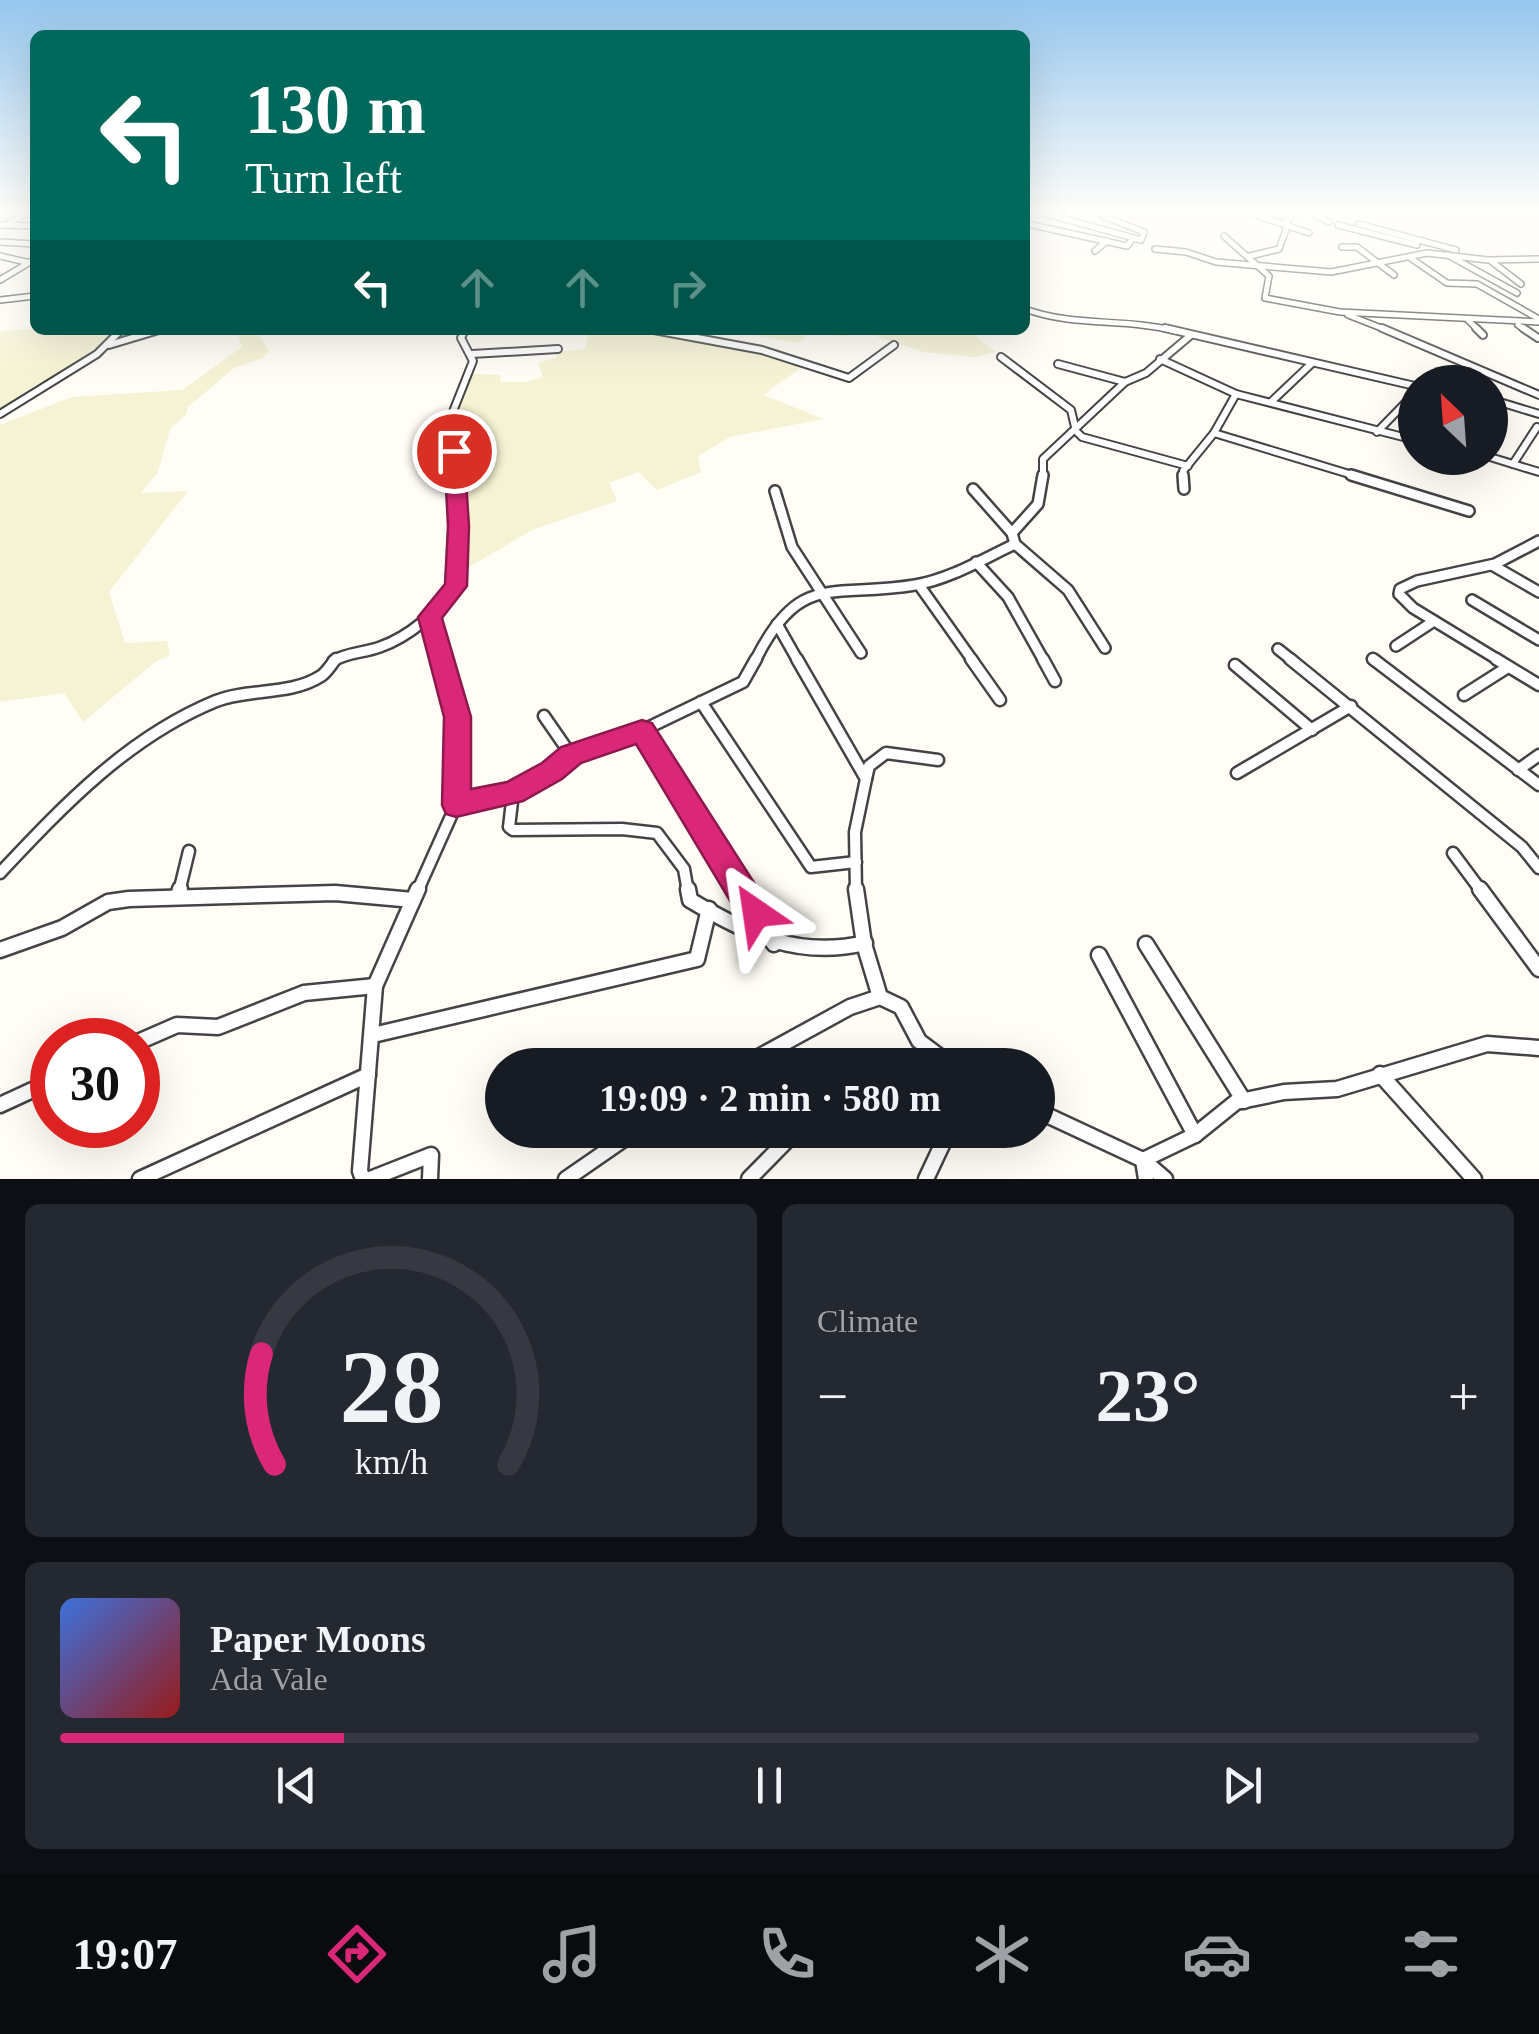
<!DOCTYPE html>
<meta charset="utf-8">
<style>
:root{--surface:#171b24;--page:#242831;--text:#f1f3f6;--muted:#9ea1a6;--line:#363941;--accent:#db2777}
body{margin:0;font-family:Georgia,serif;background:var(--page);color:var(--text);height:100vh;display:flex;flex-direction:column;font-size:38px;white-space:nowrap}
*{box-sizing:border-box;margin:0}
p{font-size:32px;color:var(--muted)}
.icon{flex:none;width:55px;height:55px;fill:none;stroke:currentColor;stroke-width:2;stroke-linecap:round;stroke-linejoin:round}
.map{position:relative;height:1179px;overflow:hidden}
.panel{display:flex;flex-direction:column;gap:25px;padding:25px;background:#0d0f14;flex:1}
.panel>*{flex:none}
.top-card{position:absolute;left:30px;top:30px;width:1000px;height:305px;border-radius:15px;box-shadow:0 10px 40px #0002;background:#00695c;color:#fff;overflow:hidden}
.needle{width:65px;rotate:335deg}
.buttons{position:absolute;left:1398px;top:365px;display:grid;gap:20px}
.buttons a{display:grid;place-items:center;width:110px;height:110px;border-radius:50%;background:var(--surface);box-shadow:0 10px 40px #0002;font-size:50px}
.speed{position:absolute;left:30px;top:1018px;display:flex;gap:20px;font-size:50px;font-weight:700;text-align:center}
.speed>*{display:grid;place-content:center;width:130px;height:130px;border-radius:50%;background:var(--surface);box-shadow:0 10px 40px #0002;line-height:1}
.speed .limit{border:15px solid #d22;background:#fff;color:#111}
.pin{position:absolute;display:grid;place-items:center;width:85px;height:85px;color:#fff;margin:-42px;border:5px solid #fff;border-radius:50%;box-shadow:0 2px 10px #0007}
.me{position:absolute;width:110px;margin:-55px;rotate:328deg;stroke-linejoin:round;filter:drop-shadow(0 0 8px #0008)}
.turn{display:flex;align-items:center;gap:35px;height:210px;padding:0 50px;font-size:45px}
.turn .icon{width:130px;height:130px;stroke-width:2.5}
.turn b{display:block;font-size:70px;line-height:85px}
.lanes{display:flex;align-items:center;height:95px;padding:0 50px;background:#0003;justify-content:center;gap:50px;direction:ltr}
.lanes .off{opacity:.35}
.big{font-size:75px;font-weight:700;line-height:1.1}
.panel .card{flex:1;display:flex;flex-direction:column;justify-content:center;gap:15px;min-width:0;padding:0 35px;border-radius:15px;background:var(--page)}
.panel .dial{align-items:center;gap:0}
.dial svg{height:260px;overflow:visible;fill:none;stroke:var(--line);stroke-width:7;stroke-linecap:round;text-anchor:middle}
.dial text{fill:var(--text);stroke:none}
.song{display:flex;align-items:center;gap:30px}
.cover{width:120px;height:120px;border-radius:15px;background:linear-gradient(135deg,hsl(220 70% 55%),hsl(0 70% 35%))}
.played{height:10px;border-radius:5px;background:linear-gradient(90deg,var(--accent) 20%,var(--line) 20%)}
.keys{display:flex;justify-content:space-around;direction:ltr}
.heat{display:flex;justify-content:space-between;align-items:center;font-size:55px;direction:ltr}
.panel .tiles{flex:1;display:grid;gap:25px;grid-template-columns:1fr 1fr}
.card:last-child{grid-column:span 2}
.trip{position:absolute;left:485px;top:1048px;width:570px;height:100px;border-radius:50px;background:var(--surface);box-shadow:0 10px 40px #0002;font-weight:700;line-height:100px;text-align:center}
.tabs{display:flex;height:160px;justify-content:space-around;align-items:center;background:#090b0e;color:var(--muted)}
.tabs .icon{width:70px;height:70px}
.tabs .current{color:var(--accent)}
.tabs b{font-size:45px;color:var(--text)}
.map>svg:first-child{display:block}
.farmland{fill:#f6f3d4}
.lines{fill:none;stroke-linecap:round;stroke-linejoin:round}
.street-far4-casing{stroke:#444;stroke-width:8}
.street-far3-casing{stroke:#444;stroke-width:10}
.street-far2-casing{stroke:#444;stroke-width:14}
.street-far1-casing{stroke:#444;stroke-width:15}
.street-casing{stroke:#444;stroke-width:19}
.street-far4{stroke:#fff;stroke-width:5}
.street-far3{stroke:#fff;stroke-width:6}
.street-far2{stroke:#fff;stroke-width:9}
.street-far1{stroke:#fff;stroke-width:10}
.street{stroke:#fff;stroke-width:14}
.route{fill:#db2777;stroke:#8e194d;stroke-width:2.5}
</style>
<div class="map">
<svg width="1539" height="1179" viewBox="0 0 1539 1179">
<rect width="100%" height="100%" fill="#fffdf5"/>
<g class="farmland">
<path d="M35 329 115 330 102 346 73 366 28 389 0 411V331Z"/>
<path d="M229 330H255L269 351 262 358 234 368 188 407 186 415 170 429 158 472 141 493 188 491 109 592 125 643 167 641 170 655 155 662 83 722 64 693 0 702V425L72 397 182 390 242 347 239 337Z"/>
<path d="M589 330 620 334 654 330 759 351 805 365 763 395 824 419 730 437 698 456 701 472 657 490 638 472 609 483 617 501 532 530 469 567 457 416 471 374 500 375 501 382H527L543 377 538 363 557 357V352L585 349Z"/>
<path d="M727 330H968L996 352 974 357 924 352 860 331 843 337 813 330 798 343Z"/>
</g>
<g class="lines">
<defs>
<g id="street-far4">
<path d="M1039 212 1141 240 1144 232 1103 216"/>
<path d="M1247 212 1309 233"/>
<path d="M1309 212 1329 222"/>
<path d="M9 223 28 212"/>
<path d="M1028 224 1127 246 1133 238"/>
<path d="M1359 224 1456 250"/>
<path d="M0 225 35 226"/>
<path d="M1338 225 1417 245"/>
<path d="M1224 236 1269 276 1265 298 1340 312 1539 322"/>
<path d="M0 242 35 244"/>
<path d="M1342 247H1357L1394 275"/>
<path d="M1155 249 1186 252 1216 262 1331 272 1427 253 1488 260 1539 259"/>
<path d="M1095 251 1107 241"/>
<path d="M1448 255 1517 293"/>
<path d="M0 256 26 262"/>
<path d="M1250 256 1279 249 1288 224 1285 222 1295 212"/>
<path d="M1409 257 1447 283 1477 284 1539 319"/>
<path d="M1491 261 1521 284"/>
<path d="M0 280 35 259"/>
<path d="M0 300 35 296"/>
<path d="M1025 309C1073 327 1125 318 1175 331"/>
<path d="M1348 315 1389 331"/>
<path d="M1468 320 1479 331"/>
<path d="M1518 325 1527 331"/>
</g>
<g id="street-far3">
<path d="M1165 328 1415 386"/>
<path d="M1382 328 1539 395"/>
<path d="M1476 328 1483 335"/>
<path d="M1523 328 1538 338"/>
<path d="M654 330 762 350 849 378 894 345"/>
<path d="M109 345 159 330"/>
<path d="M472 354 558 349"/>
<path d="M1001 357 1071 410 1076 431 1082 437 1188 466"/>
<path d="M1160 359 1236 394 1415 440"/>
<path d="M1058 364 1125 382"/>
<path d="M1490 399 1539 414"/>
<path d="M1271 402 1311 364"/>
<path d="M0 414 97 354 121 330"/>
<path d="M1377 432 1415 393"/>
<path d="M1214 433 1359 477"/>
<path d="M1490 457 1539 472"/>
<path d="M1513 464 1537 427"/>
<path d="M455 477 452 414 473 361 461 338 465 330"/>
<path d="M1043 477V459L1125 382 1146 373 1191 335"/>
<path d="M1183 477V471L1214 433 1236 394"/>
</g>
<g id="street-far2">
<path d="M1183 475 1184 489"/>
<path d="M1351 475 1469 511"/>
<path d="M973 489 1012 533 1015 544 1068 590 1105 648"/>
<path d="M775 491 792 547 861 653"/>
<path d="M1012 533 1038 504 1043 475"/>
<path d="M976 562 1008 597 1044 661"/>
<path d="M1492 565 1539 592"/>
<path d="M919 585 973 661"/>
<path d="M1472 600 1539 640"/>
<path d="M430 617 442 661"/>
<path d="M777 624 798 661"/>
<path d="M1396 646 1434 621"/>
<path d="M1278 649 1293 661"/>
<path d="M1373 659 1376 661"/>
<path d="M333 661C348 652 364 653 380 647 409 637 439 611 456 586L455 475"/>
<path d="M755 661C800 570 832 599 915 585 950 579 983 559 1015 544"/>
<path d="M1500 661 1413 608 1399 594 1400 589 1417 581 1495 564 1539 541"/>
</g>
<g id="street-far1">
<path d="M797 659 866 779 855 832 856 892"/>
<path d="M971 659 1000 700"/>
<path d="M1043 659 1055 681"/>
<path d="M1290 659 1522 847 1539 868"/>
<path d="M1373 659 1539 785"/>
<path d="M1496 659 1539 685"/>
<path d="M1235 665 1312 730"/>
<path d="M1464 695 1508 667"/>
<path d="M701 702 811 867 856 862"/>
<path d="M544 716 571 755"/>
<path d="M642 731 742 892"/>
<path d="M1518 770 1539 755"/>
<path d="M1237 773 1351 706"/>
<path d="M866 779 869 766 886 753 938 760"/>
<path d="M513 793 509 827 513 830 622 829 657 833 684 869 688 892"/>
<path d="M456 805 513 793 571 755 635 734 743 682 756 659"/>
<path d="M1453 853 1482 892"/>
<path d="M0 873C64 805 128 737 216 701 249 688 290 696 321 676 327 672 332 663 336 659"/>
<path d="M179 892 189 851"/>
<path d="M417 892 456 805 457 717 441 659"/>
</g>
<g id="street">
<path d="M688 889 690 900C747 934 798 959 865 943"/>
<path d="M740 889 774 944"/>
<path d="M856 889 864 944 880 997 901 1007 919 1041 951 1065"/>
<path d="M1480 889 1539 969"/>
<path d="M178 897 180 889"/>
<path d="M1146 944 1244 1101"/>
<path d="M0 950 62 928 108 902 129 899 335 893 413 900"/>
<path d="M1099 955 1195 1135"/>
<path d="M373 1035 697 959 709 909"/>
<path d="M138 1042 177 1025 218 1027 304 993 375 986"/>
<path d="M744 1065 850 1007 880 997"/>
<path d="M1380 1074 1474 1179"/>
<path d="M0 1105 52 1081"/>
<path d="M1038 1111 1143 1160 1165 1179"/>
<path d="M1143 1160 1195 1135 1236 1102 1284 1092 1337 1089 1487 1044 1539 1048"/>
<path d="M1143 1160 1146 1179"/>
<path d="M140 1179 368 1075"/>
<path d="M363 1179 360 1171 375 986 418 889"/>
<path d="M370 1179 431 1155 430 1179"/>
<path d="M566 1179 637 1130"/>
<path d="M749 1179 797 1130"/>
<path d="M926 1179 949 1130"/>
</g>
</defs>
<use href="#street-far4" class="street-far4-casing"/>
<use href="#street-far3" class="street-far3-casing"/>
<use href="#street-far2" class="street-far2-casing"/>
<use href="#street-far1" class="street-far1-casing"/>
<use href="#street" class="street-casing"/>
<use href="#street-far4" class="street-far4"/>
<use href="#street-far3" class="street-far3"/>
<use href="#street-far2" class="street-far2"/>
<use href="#street-far1" class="street-far1"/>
<use href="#street" class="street"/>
</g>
<linearGradient id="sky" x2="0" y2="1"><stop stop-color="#95c6ee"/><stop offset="0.56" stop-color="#fffefa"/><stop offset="1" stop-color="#fffefa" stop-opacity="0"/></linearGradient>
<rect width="1539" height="377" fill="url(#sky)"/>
<path class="route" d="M454 446 464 451 469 526 467 586 442 618 471 717V789L507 782 542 763 561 747 642 720 652 723 767 903 771 913 767 924 756 928 744 924 636 744 581 763 562 779 523 801 456 817 446 814 442 805 444 717 418 617 445 584 448 526 444 451Z"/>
</svg>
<div class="buttons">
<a><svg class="needle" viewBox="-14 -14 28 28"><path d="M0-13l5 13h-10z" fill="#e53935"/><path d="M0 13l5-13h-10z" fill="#9ea1a6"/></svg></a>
</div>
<div class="speed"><div class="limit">30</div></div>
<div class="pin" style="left:454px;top:451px;background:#d93025"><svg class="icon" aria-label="arrive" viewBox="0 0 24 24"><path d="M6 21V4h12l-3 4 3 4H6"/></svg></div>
<svg class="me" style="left:756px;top:913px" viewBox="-20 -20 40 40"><path d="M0-17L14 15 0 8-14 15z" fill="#db2777" stroke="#fff" stroke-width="4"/></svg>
<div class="trip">19:09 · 2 min · 580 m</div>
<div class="top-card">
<div class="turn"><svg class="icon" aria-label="left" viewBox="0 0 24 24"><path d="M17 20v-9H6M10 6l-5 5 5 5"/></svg><div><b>130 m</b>Turn left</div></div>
<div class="lanes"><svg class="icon" aria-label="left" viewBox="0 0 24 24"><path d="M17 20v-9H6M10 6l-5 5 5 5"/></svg><svg class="icon off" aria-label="ahead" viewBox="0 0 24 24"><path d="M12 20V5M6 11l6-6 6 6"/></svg><svg class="icon off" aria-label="ahead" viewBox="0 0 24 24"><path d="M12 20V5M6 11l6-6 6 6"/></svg><svg class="icon off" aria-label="right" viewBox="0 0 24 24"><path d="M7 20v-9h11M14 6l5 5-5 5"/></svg></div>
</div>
</div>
<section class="panel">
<div class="tiles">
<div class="card dial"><svg viewBox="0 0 100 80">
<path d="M14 69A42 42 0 1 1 86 69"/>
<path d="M14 69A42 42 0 0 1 10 35" stroke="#db2777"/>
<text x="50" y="56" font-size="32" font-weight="700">28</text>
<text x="50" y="72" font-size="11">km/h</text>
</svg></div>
<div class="card"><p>Climate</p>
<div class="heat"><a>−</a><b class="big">23°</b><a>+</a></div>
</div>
<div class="card">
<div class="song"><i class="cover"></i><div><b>Paper Moons</b><p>Ada Vale</p></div></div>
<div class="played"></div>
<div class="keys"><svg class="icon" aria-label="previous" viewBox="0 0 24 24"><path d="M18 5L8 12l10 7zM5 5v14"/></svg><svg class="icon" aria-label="pause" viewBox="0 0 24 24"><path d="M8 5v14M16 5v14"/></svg><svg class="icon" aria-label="next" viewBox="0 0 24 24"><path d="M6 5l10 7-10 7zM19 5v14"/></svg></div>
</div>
</div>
</section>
<nav class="tabs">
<b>19:07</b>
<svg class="icon current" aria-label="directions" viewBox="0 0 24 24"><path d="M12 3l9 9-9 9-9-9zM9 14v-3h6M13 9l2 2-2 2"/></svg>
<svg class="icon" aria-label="music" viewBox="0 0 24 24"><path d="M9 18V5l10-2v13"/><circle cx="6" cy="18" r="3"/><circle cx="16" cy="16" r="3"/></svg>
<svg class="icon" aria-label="phone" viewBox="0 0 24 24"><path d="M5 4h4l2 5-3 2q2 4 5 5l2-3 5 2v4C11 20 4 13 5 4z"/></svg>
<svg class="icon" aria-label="climate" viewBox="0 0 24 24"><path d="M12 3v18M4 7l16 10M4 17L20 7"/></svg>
<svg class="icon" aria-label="car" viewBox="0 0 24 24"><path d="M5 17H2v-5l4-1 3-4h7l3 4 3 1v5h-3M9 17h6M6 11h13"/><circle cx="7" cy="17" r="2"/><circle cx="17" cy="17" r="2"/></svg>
<svg class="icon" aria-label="filters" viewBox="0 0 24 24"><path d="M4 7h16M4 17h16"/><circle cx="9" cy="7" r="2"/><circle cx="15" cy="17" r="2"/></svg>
</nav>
